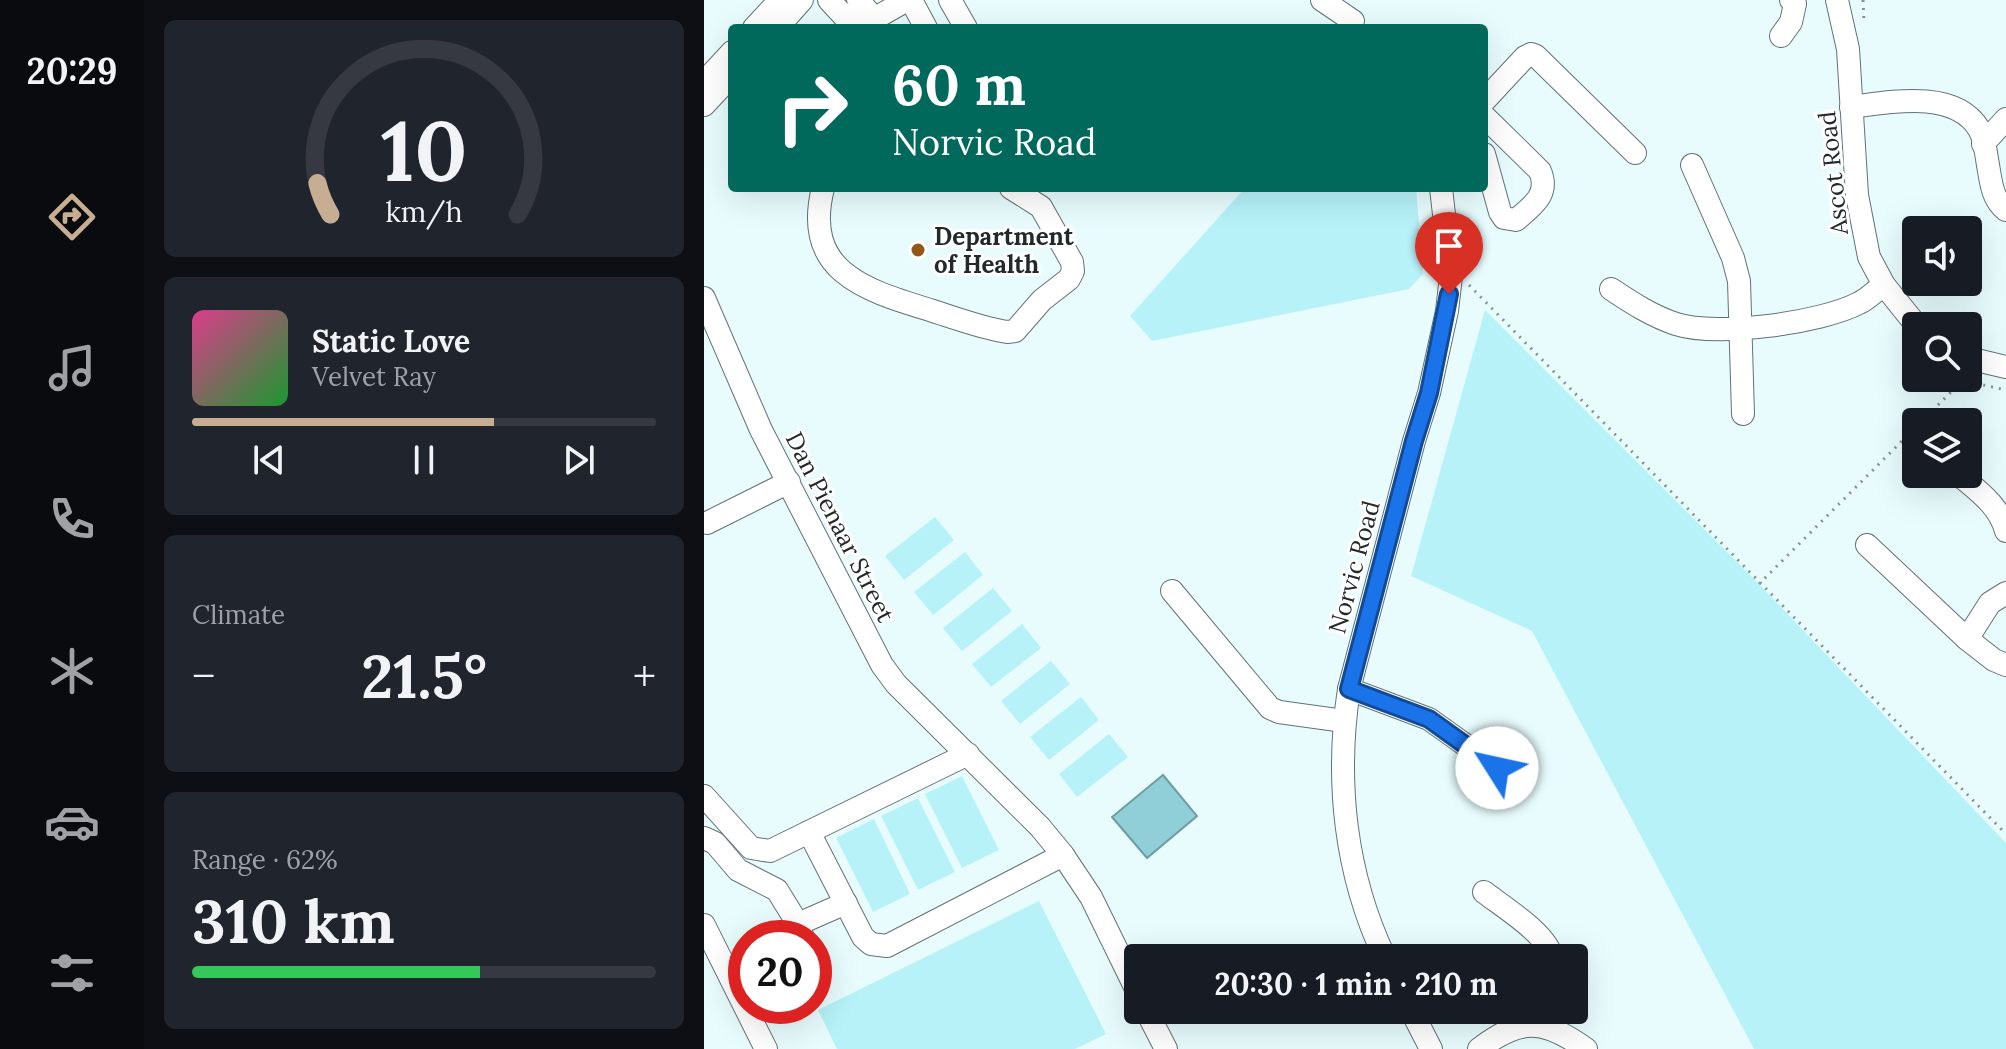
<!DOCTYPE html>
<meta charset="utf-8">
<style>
:root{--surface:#171b24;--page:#20242c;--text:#f1f3f6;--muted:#9ea1a6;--line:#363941;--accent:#c7ad92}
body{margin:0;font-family:Lora,serif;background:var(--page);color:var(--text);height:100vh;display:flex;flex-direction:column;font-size:30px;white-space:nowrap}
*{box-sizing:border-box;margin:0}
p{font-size:26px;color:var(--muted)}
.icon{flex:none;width:44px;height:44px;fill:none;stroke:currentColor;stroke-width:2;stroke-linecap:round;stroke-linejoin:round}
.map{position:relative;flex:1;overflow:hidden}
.sheet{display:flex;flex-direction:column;gap:20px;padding:20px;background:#0d0f14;width:560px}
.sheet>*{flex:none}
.top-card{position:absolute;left:24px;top:24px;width:760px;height:168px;border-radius:8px;box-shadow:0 8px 32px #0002;background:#00695c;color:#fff;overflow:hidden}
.buttons{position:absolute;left:1198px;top:216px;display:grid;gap:16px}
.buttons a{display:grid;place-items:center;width:80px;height:80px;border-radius:8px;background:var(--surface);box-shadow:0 8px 32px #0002;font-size:40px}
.speed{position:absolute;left:24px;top:920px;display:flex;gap:16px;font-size:40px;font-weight:700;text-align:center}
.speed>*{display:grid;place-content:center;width:104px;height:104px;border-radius:50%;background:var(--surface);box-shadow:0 8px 32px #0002;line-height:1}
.speed .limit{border:12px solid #d22;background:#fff;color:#111}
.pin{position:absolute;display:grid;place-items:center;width:68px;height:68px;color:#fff;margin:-82px -34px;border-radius:50% 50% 50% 0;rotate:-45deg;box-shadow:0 0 8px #0007}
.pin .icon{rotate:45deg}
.me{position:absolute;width:88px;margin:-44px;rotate:305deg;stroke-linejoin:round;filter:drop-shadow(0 0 6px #0008)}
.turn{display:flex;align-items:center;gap:28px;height:168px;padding:0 32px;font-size:36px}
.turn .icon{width:104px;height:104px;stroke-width:2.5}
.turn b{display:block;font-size:56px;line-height:68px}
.big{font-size:60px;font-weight:700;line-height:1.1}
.sheet .card{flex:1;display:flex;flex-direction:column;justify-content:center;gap:12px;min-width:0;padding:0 28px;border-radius:12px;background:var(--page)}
.sheet .dial{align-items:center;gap:0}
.dial svg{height:208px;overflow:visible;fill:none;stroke:var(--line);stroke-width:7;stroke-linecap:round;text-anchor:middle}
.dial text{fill:var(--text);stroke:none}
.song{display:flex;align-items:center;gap:24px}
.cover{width:96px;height:96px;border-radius:12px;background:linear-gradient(135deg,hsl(330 70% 55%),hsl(130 70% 35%))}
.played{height:8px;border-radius:4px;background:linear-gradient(90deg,var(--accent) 65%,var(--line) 65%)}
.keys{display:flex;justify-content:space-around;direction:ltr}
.heat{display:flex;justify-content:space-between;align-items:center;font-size:44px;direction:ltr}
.charge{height:12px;border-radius:6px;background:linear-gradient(90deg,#34c759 62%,var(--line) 0)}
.trip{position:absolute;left:420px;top:944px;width:464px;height:80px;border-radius:8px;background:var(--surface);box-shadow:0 8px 32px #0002;font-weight:700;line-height:80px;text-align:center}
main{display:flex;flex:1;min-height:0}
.tabs{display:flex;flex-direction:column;width:144px;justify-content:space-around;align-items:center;background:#090b0e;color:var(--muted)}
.tabs .icon{width:56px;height:56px}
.tabs .on{color:var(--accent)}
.tabs b{font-size:36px;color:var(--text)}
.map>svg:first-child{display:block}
.green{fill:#b7f2f9}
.water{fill:#90cfd8;stroke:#6f9da4;stroke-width:2}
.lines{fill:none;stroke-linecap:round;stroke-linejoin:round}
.minor-casing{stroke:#617274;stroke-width:24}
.path{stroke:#879496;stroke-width:3;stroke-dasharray:2 6;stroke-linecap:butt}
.minor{stroke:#fff;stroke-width:22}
.route-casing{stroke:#114b97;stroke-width:20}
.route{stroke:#1a73e8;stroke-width:14}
.poi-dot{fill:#935817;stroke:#fff;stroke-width:3}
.labels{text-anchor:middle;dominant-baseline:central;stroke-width:6;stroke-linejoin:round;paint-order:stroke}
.street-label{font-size:24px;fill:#22292a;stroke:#fff}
.poi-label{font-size:24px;font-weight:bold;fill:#22292a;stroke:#fff;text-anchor:start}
</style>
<main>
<nav class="tabs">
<b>20:29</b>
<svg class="icon on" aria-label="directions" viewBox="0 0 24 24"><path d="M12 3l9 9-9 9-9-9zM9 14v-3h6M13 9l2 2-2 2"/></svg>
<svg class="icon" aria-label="music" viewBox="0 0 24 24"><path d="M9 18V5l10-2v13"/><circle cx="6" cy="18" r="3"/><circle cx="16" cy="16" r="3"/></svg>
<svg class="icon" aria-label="phone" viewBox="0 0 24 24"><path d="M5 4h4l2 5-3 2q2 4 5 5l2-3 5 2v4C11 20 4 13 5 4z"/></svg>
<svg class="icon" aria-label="climate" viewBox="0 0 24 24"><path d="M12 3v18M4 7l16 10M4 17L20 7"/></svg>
<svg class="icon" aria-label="car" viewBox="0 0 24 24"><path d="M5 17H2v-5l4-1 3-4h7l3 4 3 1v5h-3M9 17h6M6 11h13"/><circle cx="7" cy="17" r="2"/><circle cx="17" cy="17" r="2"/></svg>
<svg class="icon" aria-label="filters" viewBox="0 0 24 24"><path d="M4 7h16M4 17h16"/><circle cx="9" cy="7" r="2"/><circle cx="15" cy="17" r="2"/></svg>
</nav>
<section class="sheet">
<div class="card dial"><svg viewBox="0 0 100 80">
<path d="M14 69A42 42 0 1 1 86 69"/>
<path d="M14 69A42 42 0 0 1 9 57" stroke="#c7ad92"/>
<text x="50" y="56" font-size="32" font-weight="700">10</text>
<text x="50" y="72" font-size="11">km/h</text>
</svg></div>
<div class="card">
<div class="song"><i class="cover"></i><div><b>Static Love</b><p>Velvet Ray</p></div></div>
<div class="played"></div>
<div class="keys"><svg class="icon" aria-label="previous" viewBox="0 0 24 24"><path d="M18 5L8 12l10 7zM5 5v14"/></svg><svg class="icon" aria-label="pause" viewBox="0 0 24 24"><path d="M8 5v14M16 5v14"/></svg><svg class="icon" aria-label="next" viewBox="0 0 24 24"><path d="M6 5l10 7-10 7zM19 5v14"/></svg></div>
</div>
<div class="card"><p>Climate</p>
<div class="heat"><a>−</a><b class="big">21.5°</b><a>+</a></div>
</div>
<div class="card"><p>Range · 62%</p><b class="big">310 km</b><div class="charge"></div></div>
</section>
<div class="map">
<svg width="1302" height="1049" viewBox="0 0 1302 1049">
<rect width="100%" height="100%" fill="#e8fcfe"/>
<g class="green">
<path d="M541 188H712L719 274 705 289 448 341 426 316Z"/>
<path d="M781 310 1055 584 1302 843V1049H1050L828 631 707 576Z"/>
<path d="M231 517 250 540 200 580 181 556Z"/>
<path d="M261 552 279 575 229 615 210 592Z"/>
<path d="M289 588 308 611 258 651 239 628Z"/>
<path d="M318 624 337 648 287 687 268 664Z"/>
<path d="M347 661 366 684 316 724 297 701Z"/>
<path d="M377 697 395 720 345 760 326 737Z"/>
<path d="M405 734 424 757 373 797 355 774Z"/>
<path d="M258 776 295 850 258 868 221 794Z"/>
<path d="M214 798 251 872 214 890 177 816Z"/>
<path d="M170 819 206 894 169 912 132 838Z"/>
<path d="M335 901 402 1034 371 1049H133L114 1010Z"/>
</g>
<path class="water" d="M459 775 493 816 443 858 408 817Z"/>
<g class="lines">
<defs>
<g id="minor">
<path d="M125 0 151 28"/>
<path d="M154 0 170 18"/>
<path d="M207 0 222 28"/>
<path d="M246 0 262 28"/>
<path d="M618 0 649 21"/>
<path d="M1133 0 1144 49 1153 195 1165 257 1180 285 1213 326"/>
<path d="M50 28 76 0"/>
<path d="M73 28 98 0"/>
<path d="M154 28 203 0"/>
<path d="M1077 36 1087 22 1091 4 1087 0"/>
<path d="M0 82 28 52"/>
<path d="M780 101 821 57 827 54 832 56 931 153"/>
<path d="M0 105 28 75"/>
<path d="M1147 107C1186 102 1251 89 1275 129 1281 139 1282 154 1284 165 1287 182 1288 199 1302 210"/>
<path d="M780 116 836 171C846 195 828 206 812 220L800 218 796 212 780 154"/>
<path d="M1279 144 1302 119"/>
<path d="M988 165 1029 258 1035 281 1039 414"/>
<path d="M119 188C98 272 161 290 226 310 251 318 277 328 303 332L311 331 338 300 365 279 369 271 368 262 337 207 307 188"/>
<path d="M907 289C928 303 948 316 972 324 1013 337 1117 323 1155 303 1164 299 1172 290 1180 285"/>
<path d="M0 298 57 430 178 665 192 684 336 827 359 855 387 897 434 993"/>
<path d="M1264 358 1302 367"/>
<path d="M1254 474C1274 491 1295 505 1302 531"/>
<path d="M3 523 85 482"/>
<path d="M1163 545 1263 639 1290 660 1302 665"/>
<path d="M468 591 566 708 575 712 640 721"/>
<path d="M1263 639 1286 603 1302 593"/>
<path d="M645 689 725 719 816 784"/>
<path d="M0 796 47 848 66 851 264 754"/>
<path d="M105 832 159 937 167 944 183 946 359 855"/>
<path d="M0 838 11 843 34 870 73 890 94 924 99 938"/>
<path d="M780 892C799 907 844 934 848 958"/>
<path d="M94 924 142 903"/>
<path d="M0 925 62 1049"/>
<path d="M681 958C641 874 631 781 645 689L710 441 725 393 743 311 747 276 737 188"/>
<path d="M442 1010 462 1049"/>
<path d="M707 1010 727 1049"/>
<path d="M775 1049C817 1017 840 1019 882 1049"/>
</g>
</defs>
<use href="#minor" class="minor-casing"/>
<g class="path">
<path d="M1159 0 1160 23"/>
<path d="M765 285 1302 834"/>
<path d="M1230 315 1242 326"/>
<path d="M1248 378 1302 390"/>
<path d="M1217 422 1261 378"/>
<path d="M1055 584 1212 427"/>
</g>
<use href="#minor" class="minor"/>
</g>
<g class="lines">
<defs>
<path id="route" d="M745 294 725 393 710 441 645 689 725 719 793 768"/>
</defs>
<use href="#route" class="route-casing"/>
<use href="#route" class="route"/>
</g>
<circle class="poi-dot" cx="214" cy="250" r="8"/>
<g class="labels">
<g class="street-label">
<text transform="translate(1129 173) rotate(-96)">Ascot Road</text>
<text transform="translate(136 527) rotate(63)">Dan Pienaar Street</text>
<text transform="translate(650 567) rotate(-75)">Norvic Road</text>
</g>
<g class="poi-label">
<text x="230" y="236">Department<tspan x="230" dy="28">of Health</tspan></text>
</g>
</g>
</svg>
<div class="buttons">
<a><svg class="icon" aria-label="sound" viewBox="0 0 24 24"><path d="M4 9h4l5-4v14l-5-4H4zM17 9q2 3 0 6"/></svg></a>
<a><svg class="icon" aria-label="search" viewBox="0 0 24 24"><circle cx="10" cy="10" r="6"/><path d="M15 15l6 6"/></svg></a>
<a><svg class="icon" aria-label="layers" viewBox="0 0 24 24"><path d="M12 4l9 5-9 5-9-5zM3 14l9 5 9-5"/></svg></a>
</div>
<div class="speed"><div class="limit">20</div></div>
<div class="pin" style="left:745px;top:294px;background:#d93025"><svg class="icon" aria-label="arrive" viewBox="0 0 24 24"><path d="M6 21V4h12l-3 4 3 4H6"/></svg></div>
<svg class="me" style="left:793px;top:768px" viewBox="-20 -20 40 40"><circle r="19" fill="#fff"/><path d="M0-13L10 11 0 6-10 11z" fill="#1a73e8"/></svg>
<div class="trip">20:30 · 1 min · 210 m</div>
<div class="top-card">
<div class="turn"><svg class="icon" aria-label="right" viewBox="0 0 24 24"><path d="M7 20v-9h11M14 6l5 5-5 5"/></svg><div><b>60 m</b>Norvic Road</div></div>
</div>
</div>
</main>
